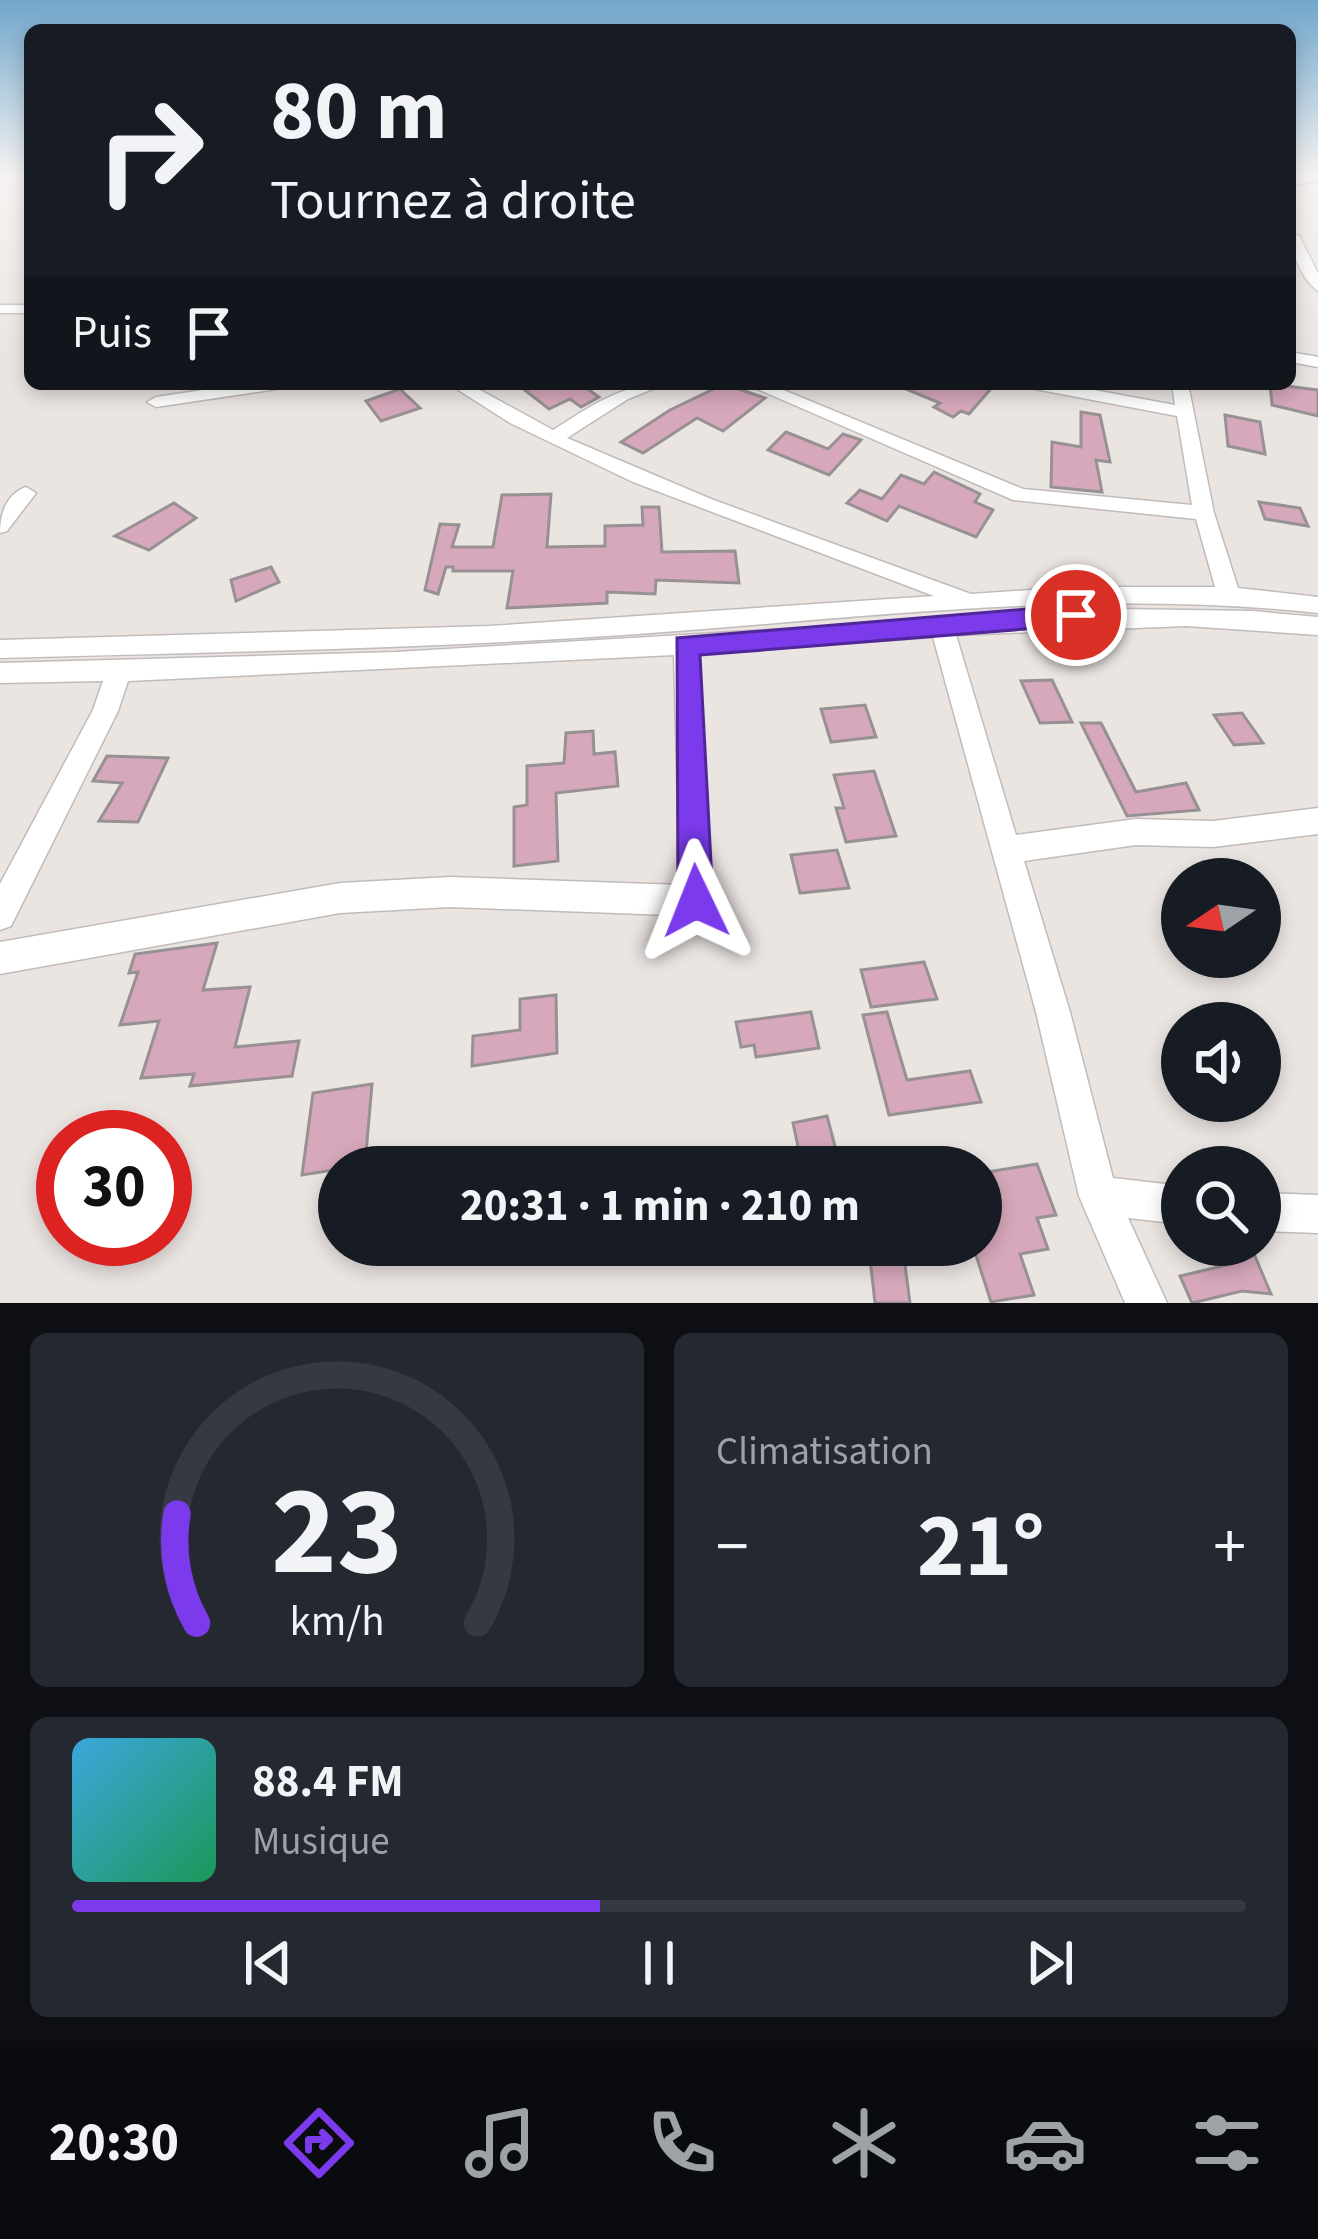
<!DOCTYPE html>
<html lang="fr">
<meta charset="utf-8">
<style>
:root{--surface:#171b24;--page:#242831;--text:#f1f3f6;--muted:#9ea1a6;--line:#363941;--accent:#7c3aed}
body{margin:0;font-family:"Source Sans 3",sans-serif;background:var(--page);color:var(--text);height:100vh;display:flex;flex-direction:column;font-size:45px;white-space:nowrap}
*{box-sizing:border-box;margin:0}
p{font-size:39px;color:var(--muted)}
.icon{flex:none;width:66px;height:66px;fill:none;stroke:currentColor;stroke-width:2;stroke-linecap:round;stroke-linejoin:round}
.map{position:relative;height:1303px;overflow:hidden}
.side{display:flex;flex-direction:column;gap:30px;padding:30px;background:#0d0f14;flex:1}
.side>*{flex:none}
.top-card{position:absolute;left:24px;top:24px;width:1272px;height:366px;border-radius:18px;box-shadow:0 6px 18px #0003;background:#171b24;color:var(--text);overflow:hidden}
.needle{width:78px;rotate:257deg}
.fabs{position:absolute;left:1161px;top:858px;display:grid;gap:24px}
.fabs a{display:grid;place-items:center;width:120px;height:120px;border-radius:50%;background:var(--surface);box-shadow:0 6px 18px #0003;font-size:60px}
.speed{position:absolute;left:36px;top:1110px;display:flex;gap:24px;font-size:60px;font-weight:700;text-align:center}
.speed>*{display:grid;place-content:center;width:156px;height:156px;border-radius:50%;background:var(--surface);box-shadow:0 6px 18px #0003;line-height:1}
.speed .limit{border:18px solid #d22;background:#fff;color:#111}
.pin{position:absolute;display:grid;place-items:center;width:102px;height:102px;color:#fff;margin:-51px;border:6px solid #fff;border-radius:50%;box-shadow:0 3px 12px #0007}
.me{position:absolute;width:132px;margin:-66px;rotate:358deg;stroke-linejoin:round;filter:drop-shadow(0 0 9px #0008)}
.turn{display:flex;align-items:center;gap:42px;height:252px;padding:0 48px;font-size:54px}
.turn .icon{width:156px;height:156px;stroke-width:2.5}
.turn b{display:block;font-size:84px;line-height:102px}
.then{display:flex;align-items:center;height:114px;padding:0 48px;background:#0003;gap:24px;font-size:45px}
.big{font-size:90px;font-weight:700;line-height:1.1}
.side .widget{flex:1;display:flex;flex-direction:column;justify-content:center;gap:18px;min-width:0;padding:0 42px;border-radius:18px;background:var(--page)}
.side .dial{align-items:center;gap:0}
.dial svg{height:312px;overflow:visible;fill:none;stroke:var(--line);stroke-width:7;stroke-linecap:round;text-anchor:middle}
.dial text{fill:var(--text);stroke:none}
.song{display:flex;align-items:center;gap:36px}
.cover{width:144px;height:144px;border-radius:18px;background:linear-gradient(135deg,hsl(200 70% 55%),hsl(150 70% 35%))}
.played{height:12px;border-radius:6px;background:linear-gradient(90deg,var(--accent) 45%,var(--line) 45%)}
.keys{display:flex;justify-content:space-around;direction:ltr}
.heat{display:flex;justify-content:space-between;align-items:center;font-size:66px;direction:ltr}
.side .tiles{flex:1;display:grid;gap:30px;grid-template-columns:1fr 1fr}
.widget:last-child{grid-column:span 2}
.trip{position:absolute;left:318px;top:1146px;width:684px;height:120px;border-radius:60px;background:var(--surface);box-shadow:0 6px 18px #0003;font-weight:700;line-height:120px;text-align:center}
.tabs{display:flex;height:192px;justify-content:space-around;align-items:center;background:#090b0e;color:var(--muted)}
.tabs .icon{width:84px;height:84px}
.tabs .active{color:var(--accent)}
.tabs b{font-size:54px;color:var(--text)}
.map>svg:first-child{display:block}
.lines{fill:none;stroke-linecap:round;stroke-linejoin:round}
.stream{stroke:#476c75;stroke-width:3}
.building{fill:#d7a8bb;stroke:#979193;stroke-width:3}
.street-casing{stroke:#c1bcb9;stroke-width:3}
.street{fill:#fff;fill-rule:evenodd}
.route{fill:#7c3aed;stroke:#51269a;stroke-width:3}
</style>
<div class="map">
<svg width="1318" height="1303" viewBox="0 0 1318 1303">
<rect width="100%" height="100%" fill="#ebe5e2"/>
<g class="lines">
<path class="stream" d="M1290 187 1318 181"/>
</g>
<g class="building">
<path d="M517 384H603L589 390 599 397 581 407 570 399 549 409Z"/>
<path d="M724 384 765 398 723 431 697 418 643 453 621 442 670 410Z"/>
<path d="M894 384H995L969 414 961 411 953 417 934 407 940 403Z"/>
<path d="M1270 384 1318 390V416L1272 405Z"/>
<path d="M400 389 420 408 381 421 366 401Z"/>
<path d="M1081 412 1100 415 1110 462 1096 460 1102 492 1051 487 1052 442 1081 447Z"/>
<path d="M1225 415 1260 422 1265 454 1228 446Z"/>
<path d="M786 432 828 449 843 434 861 440 829 475 768 450Z"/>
<path d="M934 472 980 494 975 502 993 510 976 537 899 506 887 521 847 503 860 490 882 499 901 475 924 484Z"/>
<path d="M551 494 547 547 605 546V526L643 525 642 507H659L662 552 735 551 739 583 656 580 655 594 607 592V603L507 608 513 571H453V567H446L438 594 425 590 440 524 459 525 452 547H493L502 495Z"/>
<path d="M1259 502 1300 508 1308 526 1265 519Z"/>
<path d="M174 503 196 518 149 550 115 536Z"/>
<path d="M271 567 279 582 236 601 231 580Z"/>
<path d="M1052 680 1072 722 1040 723 1021 681Z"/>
<path d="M865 705 876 737 831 742 821 709Z"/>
<path d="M1242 713 1263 743 1234 745 1214 715Z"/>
<path d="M1081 723H1101L1136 792 1186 783 1199 810 1127 816Z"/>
<path d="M593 731 594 754 615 752 618 786 556 793 558 861 514 866V807L527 805V766L564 763 566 733Z"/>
<path d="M107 756 168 758 138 822 99 821 122 783 93 781Z"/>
<path d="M874 771 896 836 846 842 836 808H844L834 775Z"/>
<path d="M837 850 849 888 800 893 791 855Z"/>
<path d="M217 943 203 990 250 987 235 1047 299 1041 292 1076 190 1086 194 1074 141 1078 159 1021 120 1025 138 972 129 973 135 954Z"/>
<path d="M924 962 937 999 871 1007 861 970Z"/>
<path d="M556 995 557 1053 472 1066 473 1036 520 1030V999Z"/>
<path d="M811 1012 819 1048 756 1057 754 1045 741 1047 736 1022Z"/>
<path d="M887 1012 907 1080 970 1071 981 1102 889 1115 863 1015Z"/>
<path d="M372 1084 365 1165 302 1175 313 1093Z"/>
<path d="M827 1116 836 1150 800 1156 793 1123Z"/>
<path d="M1037 1164 1056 1215 1037 1218 1048 1249 1020 1254 1034 1295 991 1302 973 1246 981 1245V1173Z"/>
<path d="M869 1249 903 1250 910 1303H875Z"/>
<path d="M1227 1254H1254L1271 1294 1242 1291 1192 1303 1180 1276 1231 1264Z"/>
</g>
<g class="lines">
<defs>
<g id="street">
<path d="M1290 233 1299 236 1318 273V291C1303 281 1290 251 1290 233Z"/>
<rect x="0" y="305" width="30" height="8"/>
<path d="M1290 352 1318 357V367L1290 362Z"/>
<path d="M243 384H285L277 389 156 407 147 402 156 397Z"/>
<path d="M449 384H469L553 430C590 407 620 384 665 384L628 399 567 438 711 499 971 594 1073 587H1215L1196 519 1013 500 746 384H769L1023 489 1192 505 1177 416 1035 389 1027 384H1062L1175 405 1172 384H1188L1214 513 1238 588 1318 597V613C1092 588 863 618 637 634 425 649 212 652 0 658V640L490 626 934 596 633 482 510 423Z"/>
<path d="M26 487 36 493 7 531 0 533C0 514 6 494 26 487Z"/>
<path d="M1120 609 1252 611 1318 617V635L1186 626 956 635 1016 835 1136 819 1213 821 1318 808V834L1213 847 1136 845 1024 861 1070 1012 1113 1178 1182 1186V1224L1128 1218 1167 1303H1125L1079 1196 1036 1012 933 637 698 654 711 901 707 912 696 916 450 907 340 913 0 974V942L340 883 450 877 680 885 674 655 128 681 118 711 11 926 0 930V884L93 710 103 681 0 683V663L396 652Z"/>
<path d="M1260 1193 1318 1195V1233L1260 1231Z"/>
</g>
</defs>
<use href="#street" class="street-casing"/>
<use href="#street" class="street"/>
</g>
<linearGradient id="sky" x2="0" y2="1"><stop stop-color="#70a6cb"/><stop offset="0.49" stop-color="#f6f3f2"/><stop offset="1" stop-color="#f6f3f2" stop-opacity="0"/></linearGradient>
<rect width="1318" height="360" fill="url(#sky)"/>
<path class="route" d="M1076 605 1089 615 1076 625 700 655 713 901 708 913 696 918 683 913 678 901 677 638Z"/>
</svg>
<div class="fabs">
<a><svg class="needle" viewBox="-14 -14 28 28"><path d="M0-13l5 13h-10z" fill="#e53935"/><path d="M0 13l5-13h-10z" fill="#9ea1a6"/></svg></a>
<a><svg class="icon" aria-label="sound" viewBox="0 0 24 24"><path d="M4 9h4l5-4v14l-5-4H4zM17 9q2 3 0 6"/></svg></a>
<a><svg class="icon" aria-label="search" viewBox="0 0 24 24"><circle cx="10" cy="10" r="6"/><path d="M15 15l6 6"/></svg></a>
</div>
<div class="speed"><div class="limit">30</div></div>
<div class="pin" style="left:1076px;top:615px;background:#d93025"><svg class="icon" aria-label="arrive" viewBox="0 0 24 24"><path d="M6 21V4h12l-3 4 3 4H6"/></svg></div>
<svg class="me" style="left:696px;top:901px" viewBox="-20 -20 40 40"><path d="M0-17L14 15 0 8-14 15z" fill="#7c3aed" stroke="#fff" stroke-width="4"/></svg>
<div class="trip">20:31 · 1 min · 210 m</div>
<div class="top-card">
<div class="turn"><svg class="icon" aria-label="right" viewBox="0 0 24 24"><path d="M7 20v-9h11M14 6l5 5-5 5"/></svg><div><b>80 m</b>Tournez à droite</div></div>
<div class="then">Puis<svg class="icon" aria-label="arrive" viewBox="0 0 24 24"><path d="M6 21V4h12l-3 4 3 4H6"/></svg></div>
</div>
</div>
<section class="side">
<div class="tiles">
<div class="widget dial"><svg viewBox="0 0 100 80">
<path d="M14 69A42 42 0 1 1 86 69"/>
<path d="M14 69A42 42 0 0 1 9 41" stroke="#7c3aed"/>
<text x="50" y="56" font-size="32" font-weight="700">23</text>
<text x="50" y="72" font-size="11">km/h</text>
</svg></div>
<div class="widget"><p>Climatisation</p>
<div class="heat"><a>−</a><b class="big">21°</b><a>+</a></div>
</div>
<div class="widget">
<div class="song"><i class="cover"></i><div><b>88.4 FM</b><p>Musique</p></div></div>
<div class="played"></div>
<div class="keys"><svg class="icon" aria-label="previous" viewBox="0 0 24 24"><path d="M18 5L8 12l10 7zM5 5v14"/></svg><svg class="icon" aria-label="pause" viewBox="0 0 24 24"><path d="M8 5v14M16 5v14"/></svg><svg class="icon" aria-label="next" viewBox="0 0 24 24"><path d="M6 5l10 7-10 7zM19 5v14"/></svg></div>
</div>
</div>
</section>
<nav class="tabs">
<b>20:30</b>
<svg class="icon active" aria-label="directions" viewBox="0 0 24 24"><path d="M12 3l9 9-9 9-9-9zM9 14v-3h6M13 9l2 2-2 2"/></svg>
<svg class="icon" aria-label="music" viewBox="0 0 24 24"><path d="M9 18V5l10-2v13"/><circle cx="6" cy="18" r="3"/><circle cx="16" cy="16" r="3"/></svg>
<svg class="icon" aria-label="phone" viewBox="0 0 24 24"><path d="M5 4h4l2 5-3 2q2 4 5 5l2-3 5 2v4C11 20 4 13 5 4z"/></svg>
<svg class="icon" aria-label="climate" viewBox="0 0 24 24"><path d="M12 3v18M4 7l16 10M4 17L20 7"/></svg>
<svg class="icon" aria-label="car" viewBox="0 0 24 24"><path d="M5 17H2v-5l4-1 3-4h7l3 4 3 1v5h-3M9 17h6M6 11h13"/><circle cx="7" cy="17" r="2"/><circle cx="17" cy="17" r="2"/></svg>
<svg class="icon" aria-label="filters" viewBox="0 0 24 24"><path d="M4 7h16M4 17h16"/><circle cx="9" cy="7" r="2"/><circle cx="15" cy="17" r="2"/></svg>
</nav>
